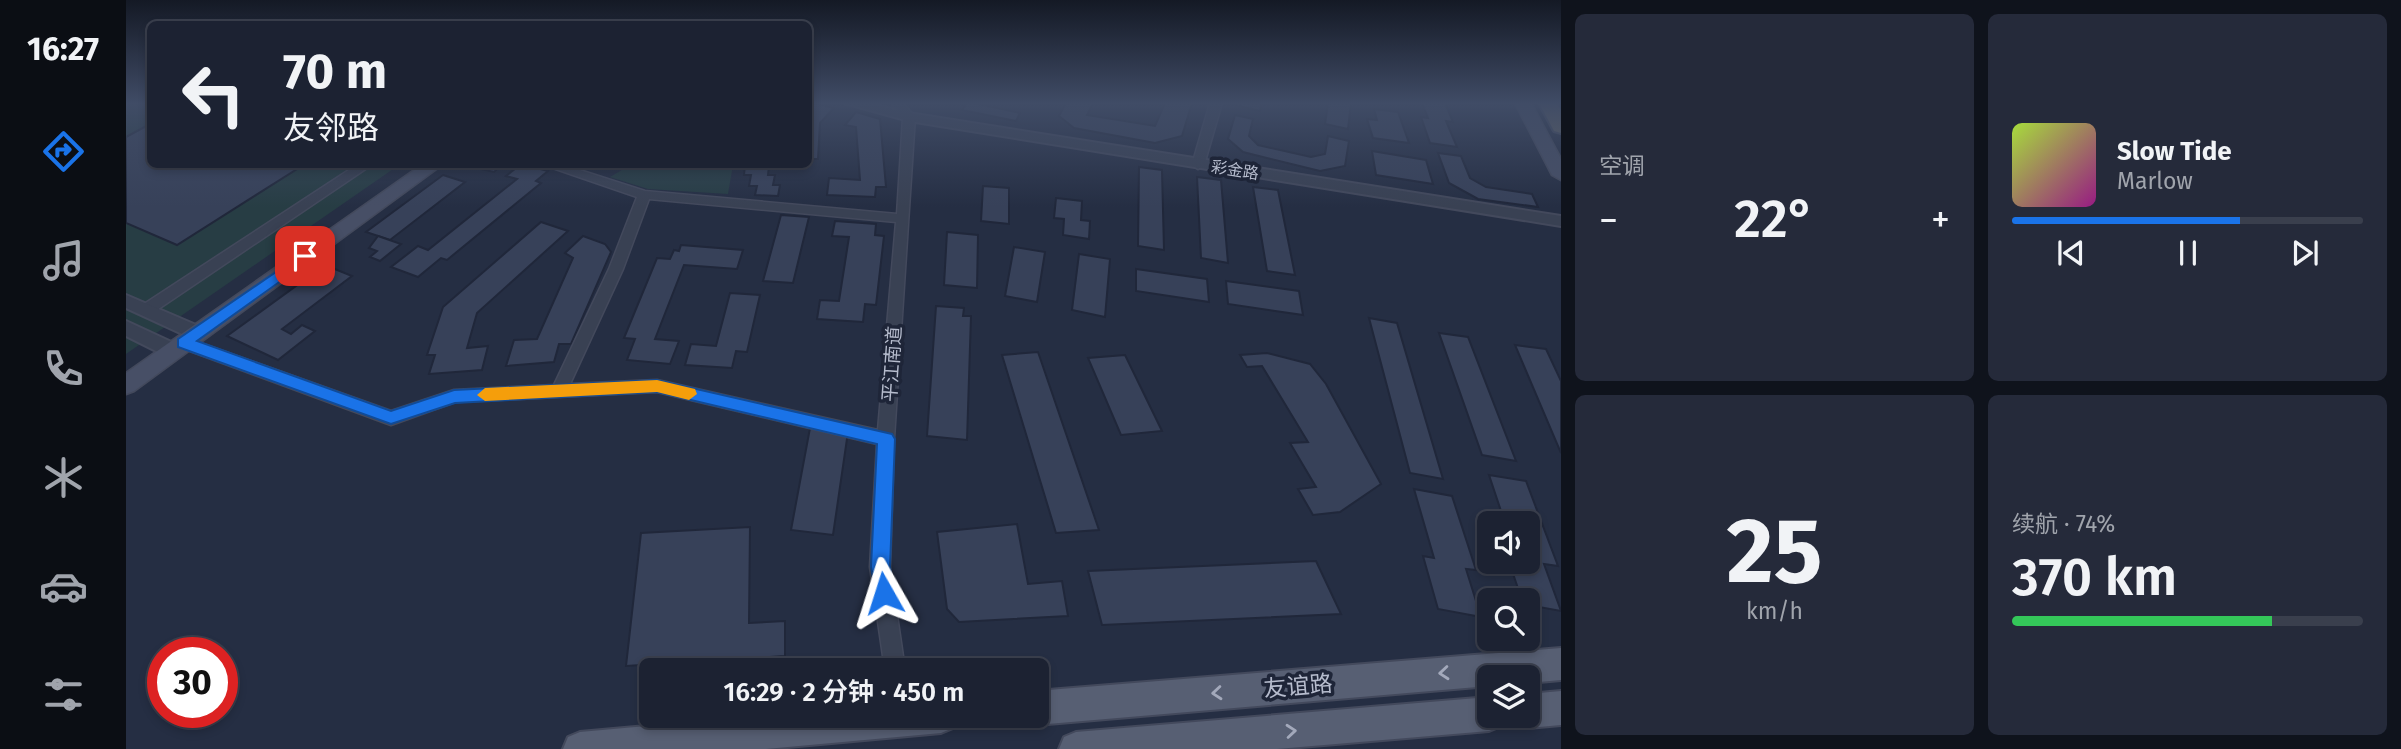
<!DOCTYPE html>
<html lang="zh">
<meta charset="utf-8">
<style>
:root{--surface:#1c2232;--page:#252a3a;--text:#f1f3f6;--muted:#a0a4ac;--line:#3a3f4d;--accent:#1a73e8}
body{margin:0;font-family:"Fira Sans","Noto Sans SC",sans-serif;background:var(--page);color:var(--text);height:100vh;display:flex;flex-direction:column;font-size:26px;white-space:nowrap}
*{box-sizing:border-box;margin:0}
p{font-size:23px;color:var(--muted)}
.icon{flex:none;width:38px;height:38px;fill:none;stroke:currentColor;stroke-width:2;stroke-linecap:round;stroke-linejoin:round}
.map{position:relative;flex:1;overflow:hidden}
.sheet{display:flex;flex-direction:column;gap:14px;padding:14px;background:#0f131c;width:840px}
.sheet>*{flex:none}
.banner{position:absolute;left:21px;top:21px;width:665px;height:147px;border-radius:10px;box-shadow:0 4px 10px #0003,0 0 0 2px var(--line);background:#1c2232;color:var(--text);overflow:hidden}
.buttons{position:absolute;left:1351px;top:511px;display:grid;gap:14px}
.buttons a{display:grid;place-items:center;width:63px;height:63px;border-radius:10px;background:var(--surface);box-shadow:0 4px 10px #0003,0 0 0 2px var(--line);font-size:35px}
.speed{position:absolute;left:21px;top:637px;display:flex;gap:14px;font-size:35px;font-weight:700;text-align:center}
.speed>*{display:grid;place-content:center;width:91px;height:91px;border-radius:50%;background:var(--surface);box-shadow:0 4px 10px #0003,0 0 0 2px var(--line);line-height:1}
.speed .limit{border:10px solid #d22;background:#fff;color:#111}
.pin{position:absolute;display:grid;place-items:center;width:60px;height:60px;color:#fff;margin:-30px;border-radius:14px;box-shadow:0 4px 10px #0006}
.me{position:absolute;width:77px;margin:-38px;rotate:354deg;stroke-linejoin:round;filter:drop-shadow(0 0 5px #0008)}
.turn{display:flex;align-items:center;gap:24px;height:147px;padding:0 21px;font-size:32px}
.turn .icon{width:91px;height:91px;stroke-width:2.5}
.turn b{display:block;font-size:49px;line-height:60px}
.big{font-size:52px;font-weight:600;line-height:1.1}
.sheet .tile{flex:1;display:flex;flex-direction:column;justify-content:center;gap:10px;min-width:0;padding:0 24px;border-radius:10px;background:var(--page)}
.sheet .dial{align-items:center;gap:0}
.dial b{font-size:91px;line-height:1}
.song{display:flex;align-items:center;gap:21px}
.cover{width:84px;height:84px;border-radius:10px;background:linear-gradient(135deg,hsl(80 70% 55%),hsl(310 70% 35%))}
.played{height:7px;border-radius:4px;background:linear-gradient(90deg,var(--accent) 65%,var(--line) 65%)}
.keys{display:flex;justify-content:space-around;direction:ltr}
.heat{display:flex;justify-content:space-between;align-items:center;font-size:38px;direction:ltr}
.charge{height:10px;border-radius:5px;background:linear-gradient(90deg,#34c759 74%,var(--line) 0)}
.sheet .tiles{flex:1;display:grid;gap:14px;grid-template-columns:repeat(2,1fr)}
.trip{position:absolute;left:513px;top:658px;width:410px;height:70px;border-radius:10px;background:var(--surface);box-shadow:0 4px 10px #0003,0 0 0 2px var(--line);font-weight:600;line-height:70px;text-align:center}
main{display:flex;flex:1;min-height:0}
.tab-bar{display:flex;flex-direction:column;width:126px;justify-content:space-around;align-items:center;background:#0b0e14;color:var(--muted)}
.tab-bar .icon{width:49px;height:49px}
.tab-bar .current{color:var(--accent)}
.tab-bar b{font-size:32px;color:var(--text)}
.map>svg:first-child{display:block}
.green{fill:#273d44}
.building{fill:#374159;stroke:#20273a;stroke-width:2}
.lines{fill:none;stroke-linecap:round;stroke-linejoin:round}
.minor-casing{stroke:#43495c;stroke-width:3}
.tertiary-casing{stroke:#43495c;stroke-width:4}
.secondary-casing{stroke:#43495c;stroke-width:3}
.primary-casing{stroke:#43495c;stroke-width:4}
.trunk-casing{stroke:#444b5d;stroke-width:4}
.minor{fill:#394153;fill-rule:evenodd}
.tertiary{fill:#394153;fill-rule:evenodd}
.secondary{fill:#474f66;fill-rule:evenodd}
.primary{fill:#575f73;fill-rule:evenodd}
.trunk{fill:#686864;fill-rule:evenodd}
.oneway{stroke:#a3a9bb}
.route{fill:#1a73e8;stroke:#114b97;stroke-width:2}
.slow{fill:#f59e0b}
.labels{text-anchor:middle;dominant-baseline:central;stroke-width:7;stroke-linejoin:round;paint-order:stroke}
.far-street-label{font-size:16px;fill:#b6bccd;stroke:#1e2538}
.street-label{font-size:19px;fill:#b6bccd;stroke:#1e2538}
.near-street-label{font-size:23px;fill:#b6bccd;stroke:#1e2538}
</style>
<main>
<nav class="tab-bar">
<b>16:27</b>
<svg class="icon current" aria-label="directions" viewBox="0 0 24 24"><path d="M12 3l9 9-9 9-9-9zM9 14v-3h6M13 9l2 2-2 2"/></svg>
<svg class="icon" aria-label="music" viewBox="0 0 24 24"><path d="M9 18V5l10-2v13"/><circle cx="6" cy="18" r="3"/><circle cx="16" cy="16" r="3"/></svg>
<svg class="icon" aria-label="phone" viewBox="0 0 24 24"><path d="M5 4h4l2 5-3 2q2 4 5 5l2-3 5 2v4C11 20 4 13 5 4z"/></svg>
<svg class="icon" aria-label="climate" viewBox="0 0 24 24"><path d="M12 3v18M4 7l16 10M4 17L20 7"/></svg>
<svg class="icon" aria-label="car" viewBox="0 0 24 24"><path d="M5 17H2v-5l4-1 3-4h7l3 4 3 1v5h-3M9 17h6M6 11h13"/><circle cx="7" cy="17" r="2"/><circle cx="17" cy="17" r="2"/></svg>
<svg class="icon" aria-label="filters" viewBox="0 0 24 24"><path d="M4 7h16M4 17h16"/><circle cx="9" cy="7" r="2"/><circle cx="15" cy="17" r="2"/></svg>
</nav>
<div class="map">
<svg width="1435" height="749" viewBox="0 0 1435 749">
<rect width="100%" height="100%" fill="#252e43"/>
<g class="green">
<path d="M0 103H24V164L273 165 0 354Z"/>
<path d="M506 164H607V165L602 194 522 189 484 177Z"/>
</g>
<g class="building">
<path d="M687 103 708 108 694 123 692 159H682V107Z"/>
<path d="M841 103H848L894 113 890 121 836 110Z"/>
<path d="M940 103H967L961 115 1029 126 1039 103H1066L1056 136 1029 143 948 128 933 116Z"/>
<path d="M1111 103H1136L1134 111 1110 105Z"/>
<path d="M1202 103H1225L1222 129 1199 124Z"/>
<path d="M1296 103H1319L1327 122 1320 121 1331 147 1304 143 1295 117 1302 118Z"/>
<path d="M1248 109 1272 112 1283 143 1247 138 1241 119 1251 120Z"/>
<path d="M730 112 754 119 760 187H750L749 197 701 195 703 178 734 180 730 127 719 125Z"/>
<path d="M1109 115 1127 119 1123 136 1132 145 1185 157 1199 154 1202 136 1223 141 1219 166 1194 171 1117 152 1102 139Z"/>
<path d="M24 124V164H179L51 245 0 223V137Z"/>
<path d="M1246 151 1300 160 1307 184 1250 175Z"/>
<path d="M1312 153 1335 156 1344 178 1360 187 1406 194 1412 207 1352 199 1323 183Z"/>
<path d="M377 164 368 172 337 165V164Z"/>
<path d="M395 164 422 171 410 181 415 183 321 260 315 258 292 277 265 267 292 246 302 250 391 179 380 176Z"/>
<path d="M619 165 643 166 642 175H649L647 185H654L652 196 629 195 631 186H623L625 175H618Z"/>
<path d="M1013 167 1036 170 1038 250 1012 246Z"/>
<path d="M317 175 339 182 264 240 240 232Z"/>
<path d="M1071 177 1095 180 1102 263 1075 258Z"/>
<path d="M857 186 883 188V224L855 221Z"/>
<path d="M1127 187 1152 190 1169 275 1141 271Z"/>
<path d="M930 198 956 201 955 220 964 221 963 239 937 235 938 219 928 218Z"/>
<path d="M655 215 683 217 667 283 637 281Z"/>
<path d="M709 221 750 224 749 235 758 236 750 305 739 304 737 322 691 319 694 300 713 301 723 237 706 236Z"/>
<path d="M415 222 442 231 351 313 341 348 362 346 356 370 303 374 309 355H301L317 307Z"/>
<path d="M821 232 852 235 851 288 818 285Z"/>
<path d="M252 236 275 244 254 261 244 257 251 251 243 248Z"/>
<path d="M457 236 479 244 485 252 445 344H433L428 362 380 366 388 340 411 339 447 258 439 253Z"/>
<path d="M555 245 617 250 611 269 558 265 529 339 553 341 544 364 501 360 509 339 498 338 531 258 544 259 548 250 553 251Z"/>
<path d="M888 247 919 252 911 302 879 296Z"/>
<path d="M953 254 984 259 979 317 946 310Z"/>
<path d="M199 265 226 276 156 329 165 334 176 325 189 331 152 360 101 336Z"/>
<path d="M1010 269 1081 279 1083 302 1010 291Z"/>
<path d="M1100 281 1173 291 1177 315 1102 304Z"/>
<path d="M604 293 634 295 621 352 610 351 606 368 559 365 565 344 590 346Z"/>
<path d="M810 306 838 308 837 316H845L841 440 801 436Z"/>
<path d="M1243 318 1271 323 1317 479 1284 473Z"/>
<path d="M1313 333 1342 337 1390 461 1356 455Z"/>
<path d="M1389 345 1420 349 1435 381V453Z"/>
<path d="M912 352 973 530 930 533 876 355Z"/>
<path d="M1141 353 1184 364 1200 384 1255 484 1214 512 1187 515 1172 489 1190 487 1164 443 1182 442 1136 366 1121 367 1114 355Z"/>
<path d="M999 355 1036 431 995 435 962 358Z"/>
<path d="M684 428 722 432 707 535 665 530Z"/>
<path d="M1363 475 1400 481 1432 566 1418 564 1435 611 1402 605V600H1396L1383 562H1402V523H1379Z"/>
<path d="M1288 489 1326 496 1350 570 1340 569 1355 617 1312 609 1297 556 1308 558Z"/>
<path d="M891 524 902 584 936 581 942 616 833 622 821 609 811 532Z"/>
<path d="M624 527 623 623 659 621V656L500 666 515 533Z"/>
<path d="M1190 561 1215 614 976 625 962 571Z"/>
</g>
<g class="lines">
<defs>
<g id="minor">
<path d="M765 103H777L789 117 768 439 764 567 779 670H759L744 567 751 444 531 392 329 402 265 425 53 347 50 343 58 337 63 339 265 411 328 390 428 385 483 269 511 197 415 164H435L519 191 771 214 777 117ZM523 199 770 222 752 430 531 380 444 384 497 269Z"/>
<path d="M1084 103H1096L1078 165 1072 169 1066 165Z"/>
<path d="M232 164H247L25 314H15L13 310 15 306Z"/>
</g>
<g id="tertiary">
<path d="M718 103H740L783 113 1435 216V226L783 121Z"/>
<path d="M0 295 77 328 80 333 77 338H65L0 308Z"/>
<path d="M0 321 54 346 56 351 54 356H40L0 336Z"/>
</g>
<g id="secondary">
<path d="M1389 103H1405L1435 159V180L1426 175Z"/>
<path d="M297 164H317L8 391 0 394V373Z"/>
</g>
<g id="primary">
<path d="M1435 648V680L1402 683V677H1363V686L910 725 898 720 897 716H910V691Z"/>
<path d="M1435 691V725L1402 728 1390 723 1387 716H1402V694Z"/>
<path d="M1363 697V716H1379L1375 726 1363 731 1151 749H933L938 737 950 732Z"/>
<path d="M631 716H832L827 728 815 733 640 749H437L442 737 454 732Z"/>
</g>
<path id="trunk" d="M1413 103H1431L1435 110V133L1428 131Z"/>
</defs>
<use href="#minor" class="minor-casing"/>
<use href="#tertiary" class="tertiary-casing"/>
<use href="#secondary" class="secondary-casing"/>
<use href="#primary" class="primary-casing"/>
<use href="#trunk" class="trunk-casing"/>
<use href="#minor" class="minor"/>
<use href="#tertiary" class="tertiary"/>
<use href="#secondary" class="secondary"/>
<use href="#primary" class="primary"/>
<use href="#trunk" class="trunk"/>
</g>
<defs><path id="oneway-chevron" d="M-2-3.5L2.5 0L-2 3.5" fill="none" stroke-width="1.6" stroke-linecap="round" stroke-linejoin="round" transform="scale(1.75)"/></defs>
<g class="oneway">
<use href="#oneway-chevron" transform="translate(1318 673) rotate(175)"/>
<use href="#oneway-chevron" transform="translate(1091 693) rotate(175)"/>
<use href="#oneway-chevron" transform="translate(1165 731) rotate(-5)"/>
</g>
<linearGradient id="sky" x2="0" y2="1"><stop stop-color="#141925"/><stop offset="0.5" stop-color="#404c66"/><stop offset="1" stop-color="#404c66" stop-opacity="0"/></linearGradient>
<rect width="1435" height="207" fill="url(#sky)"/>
<path class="route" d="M179 252 186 256 184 260 71 341 265 411 328 390 531 380 766 434 769 439 764 567 768 593 765 599 758 602 751 599 745 567 751 444 531 392 329 403 265 424 52 347V339Z"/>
<path class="slow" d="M531 380 569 389 571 394 563 400 531 392 359 401 351 395 359 388Z"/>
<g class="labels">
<g class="far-street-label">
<text transform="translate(1109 170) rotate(9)">彩金路</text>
</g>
<g class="street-label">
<text transform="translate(766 364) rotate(-86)">平江南道</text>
</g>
<g class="near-street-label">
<text transform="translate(1172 686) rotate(-5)">友谊路</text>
</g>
</g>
</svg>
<div class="buttons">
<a><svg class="icon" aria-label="sound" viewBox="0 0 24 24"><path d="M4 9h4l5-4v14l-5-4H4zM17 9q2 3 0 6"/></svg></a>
<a><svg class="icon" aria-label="search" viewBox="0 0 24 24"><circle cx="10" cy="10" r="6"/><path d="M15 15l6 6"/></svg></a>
<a><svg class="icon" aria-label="layers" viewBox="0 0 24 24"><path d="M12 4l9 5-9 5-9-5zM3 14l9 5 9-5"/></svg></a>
</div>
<div class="speed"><div class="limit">30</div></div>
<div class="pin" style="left:179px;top:256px;background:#d93025"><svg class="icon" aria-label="arrive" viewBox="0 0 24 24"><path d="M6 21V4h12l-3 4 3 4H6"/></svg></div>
<svg class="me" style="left:758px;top:593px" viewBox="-20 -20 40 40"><path d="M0-17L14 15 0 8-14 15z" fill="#1a73e8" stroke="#fff" stroke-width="4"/></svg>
<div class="trip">16:29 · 2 分钟 · 450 m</div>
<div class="banner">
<div class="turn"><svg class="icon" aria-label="left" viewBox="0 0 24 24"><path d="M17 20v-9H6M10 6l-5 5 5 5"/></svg><div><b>70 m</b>友邻路</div></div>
</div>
</div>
<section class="sheet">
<div class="tiles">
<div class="tile"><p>空调</p>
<div class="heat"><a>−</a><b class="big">22°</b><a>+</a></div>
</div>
<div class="tile">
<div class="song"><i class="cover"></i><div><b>Slow Tide</b><p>Marlow</p></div></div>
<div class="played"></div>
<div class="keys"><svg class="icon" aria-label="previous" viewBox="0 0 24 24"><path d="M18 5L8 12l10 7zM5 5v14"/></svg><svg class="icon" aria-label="pause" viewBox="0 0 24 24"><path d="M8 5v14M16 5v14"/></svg><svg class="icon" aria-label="next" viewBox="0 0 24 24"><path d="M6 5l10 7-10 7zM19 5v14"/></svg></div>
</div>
<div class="tile dial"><b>25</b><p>km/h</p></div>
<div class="tile"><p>续航 · 74%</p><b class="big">370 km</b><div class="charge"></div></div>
</div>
</section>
</main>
